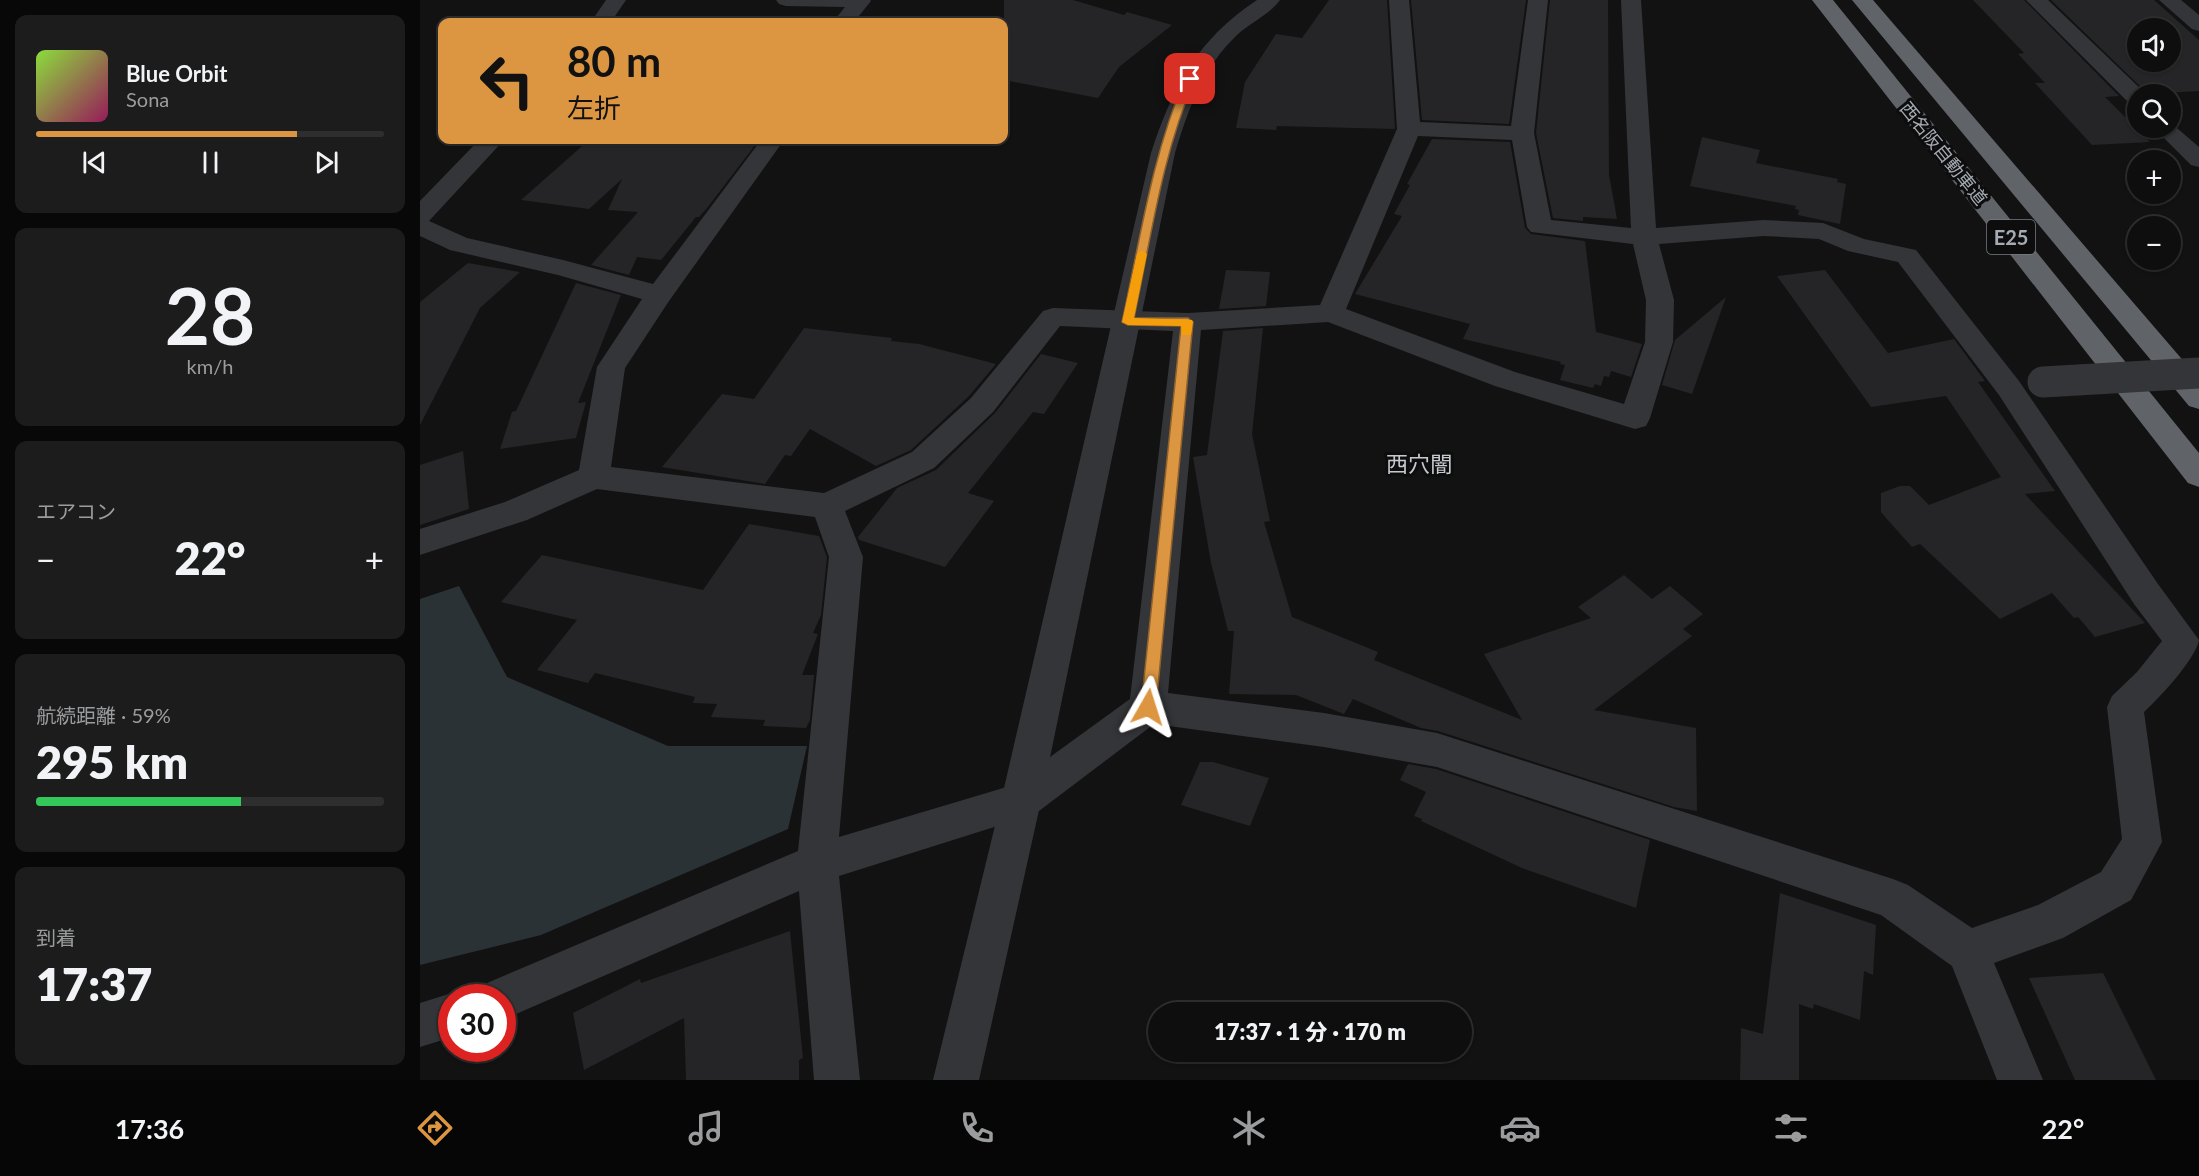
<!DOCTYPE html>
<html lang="ja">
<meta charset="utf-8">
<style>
:root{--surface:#0e0e0e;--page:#1c1c1c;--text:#f1f3f6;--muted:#9b9c9e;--line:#2e2e2e;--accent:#dc9642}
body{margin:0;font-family:Lato,"Noto Sans JP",sans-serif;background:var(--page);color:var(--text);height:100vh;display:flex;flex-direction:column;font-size:22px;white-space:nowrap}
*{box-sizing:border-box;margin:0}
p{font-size:20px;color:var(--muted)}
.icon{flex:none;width:33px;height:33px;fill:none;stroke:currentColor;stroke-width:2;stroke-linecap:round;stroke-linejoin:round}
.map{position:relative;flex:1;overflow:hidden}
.side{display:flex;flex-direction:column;gap:15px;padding:15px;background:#080808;width:420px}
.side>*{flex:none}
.guide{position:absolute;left:18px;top:18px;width:570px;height:126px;border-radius:12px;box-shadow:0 2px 4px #0004,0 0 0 2px var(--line);background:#dc9642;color:#111;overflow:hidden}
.tools{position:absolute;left:1707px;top:18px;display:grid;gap:12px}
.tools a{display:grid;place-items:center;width:54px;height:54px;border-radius:50%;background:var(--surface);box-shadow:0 2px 4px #0004,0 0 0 2px var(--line);font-size:30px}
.speed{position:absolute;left:18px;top:984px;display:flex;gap:12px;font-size:30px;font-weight:700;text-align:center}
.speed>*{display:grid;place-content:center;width:78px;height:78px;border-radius:50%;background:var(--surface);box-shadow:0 2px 4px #0004,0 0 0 2px var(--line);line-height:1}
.speed .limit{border:9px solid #d22;background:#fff;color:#111}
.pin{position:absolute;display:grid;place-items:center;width:51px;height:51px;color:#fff;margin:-26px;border-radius:12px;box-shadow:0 3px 9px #0006}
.me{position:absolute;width:66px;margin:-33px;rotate:6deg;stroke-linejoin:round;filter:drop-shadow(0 0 4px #0008)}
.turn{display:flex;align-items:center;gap:21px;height:126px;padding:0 30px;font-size:27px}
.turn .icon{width:78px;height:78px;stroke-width:2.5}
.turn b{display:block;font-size:42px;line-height:51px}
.big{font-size:45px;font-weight:800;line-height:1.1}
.side .card{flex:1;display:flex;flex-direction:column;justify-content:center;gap:9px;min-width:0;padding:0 21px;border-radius:12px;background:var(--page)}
.side .dial{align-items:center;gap:0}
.dial b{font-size:78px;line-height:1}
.song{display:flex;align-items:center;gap:18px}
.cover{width:72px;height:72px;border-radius:9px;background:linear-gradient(135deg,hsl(90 70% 55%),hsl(330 70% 35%))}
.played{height:6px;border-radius:3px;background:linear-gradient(90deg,var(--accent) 75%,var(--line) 75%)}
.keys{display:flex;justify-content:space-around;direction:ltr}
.heat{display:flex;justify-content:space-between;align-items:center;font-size:33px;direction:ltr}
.charge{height:9px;border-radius:4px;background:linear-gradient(90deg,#34c759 59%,var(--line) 0)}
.trip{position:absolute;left:728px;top:1002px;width:324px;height:60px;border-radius:30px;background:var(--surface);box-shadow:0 2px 4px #0004,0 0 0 2px var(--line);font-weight:800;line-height:60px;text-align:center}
.menu{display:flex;height:96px;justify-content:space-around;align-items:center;background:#060606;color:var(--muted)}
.menu .icon{width:42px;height:42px}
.menu .selected{color:var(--accent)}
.menu b{font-size:27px;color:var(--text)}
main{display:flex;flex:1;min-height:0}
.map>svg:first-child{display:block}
.water{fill:#2a3236}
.building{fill:#252527;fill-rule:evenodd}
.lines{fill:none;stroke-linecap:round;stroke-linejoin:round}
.minor{fill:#343538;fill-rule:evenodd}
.tertiary{fill:#343538;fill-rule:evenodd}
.motorway{fill:#606368;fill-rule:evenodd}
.minor-bridge{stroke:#343538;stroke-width:31}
.route{fill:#dc9642;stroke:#8f622b;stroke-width:1.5}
.slow{fill:#f59e0b}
.labels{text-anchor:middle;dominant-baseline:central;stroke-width:6;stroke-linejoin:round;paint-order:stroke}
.far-street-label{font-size:18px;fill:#a5abb2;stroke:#0d0d0e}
.shield{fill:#0d0d0e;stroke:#777c81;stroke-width:1.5}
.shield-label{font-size:20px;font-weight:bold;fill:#a5abb2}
.neighbourhood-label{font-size:22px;fill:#c6c9cf;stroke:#0d0d0e}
</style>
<main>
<section class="side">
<div class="card">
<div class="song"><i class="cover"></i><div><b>Blue Orbit</b><p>Sona</p></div></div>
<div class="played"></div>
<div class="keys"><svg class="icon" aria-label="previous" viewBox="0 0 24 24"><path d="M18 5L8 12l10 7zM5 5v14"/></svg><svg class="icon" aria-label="pause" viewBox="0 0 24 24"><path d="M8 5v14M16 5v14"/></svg><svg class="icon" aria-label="next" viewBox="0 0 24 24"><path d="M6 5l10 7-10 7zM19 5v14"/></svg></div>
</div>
<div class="card dial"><b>28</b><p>km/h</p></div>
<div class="card"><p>エアコン</p>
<div class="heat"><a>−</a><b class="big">22°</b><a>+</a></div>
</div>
<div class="card"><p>航続距離 · 59%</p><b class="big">295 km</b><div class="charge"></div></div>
<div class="card"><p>到着</p><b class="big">17:37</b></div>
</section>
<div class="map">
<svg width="1779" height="1080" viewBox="0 0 1779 1080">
<rect width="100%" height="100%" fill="#121213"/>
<path class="water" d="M39 586 87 677 248 746H387L368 829 121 935 0 965V599Z"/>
<g class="building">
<path d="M584 0H653L704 15 707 12 752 25 699 67 678 98 584 80Z"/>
<path d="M909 0H967L975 129 857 126 856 130 816 128 825 82 856 34 882 38Z"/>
<path d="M991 0H1106L1089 124 1002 120Z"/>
<path d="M1130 0H1188L1189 175 1197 219 1163 217V221L1133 218 1116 133Z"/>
<path d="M1553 0H1604L1699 96 1685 97 1730 142 1672 145 1615 83H1625L1598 54 1604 53Z"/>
<path d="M1631 0H1734L1779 40V91L1728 94ZM1718 28H1750V62H1718Z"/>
<path d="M1282 137 1340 150 1336 163 1418 179 1417 182 1426 184 1420 224 1378 215 1379 210 1375 209 1376 206 1270 186Z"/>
<path d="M1012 139 1090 142 1105 228 1111 234 1165 241 1176 332 1222 344 1211 377 1191 371 1189 377 1184 376 1181 386 1175 384 1173 388 1140 380 1145 365 1140 364 1141 362 1043 339 1050 324 935 294 982 216 974 214 990 185 987 184Z"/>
<path d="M169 140H339L287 208 279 217H276L241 260 217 257 209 275 171 265 218 212 188 210 202 179 169 209 101 200Z"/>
<path d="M48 263 100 272 60 308 0 425V302Z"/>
<path d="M806 270 850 272 846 306 799 309Z"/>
<path d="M1405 270 1468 353 1534 339 1565 381 1558 382 1635 491 1605 494 1725 623 1675 637 1658 617 1654 618 1632 593 1580 619 1500 544 1492 547 1466 518 1461 512V493L1480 486H1490L1509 505 1581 477 1526 396 1451 407 1357 276Z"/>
<path d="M156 283 201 295 158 403 166 402 156 438 80 449 92 412 96 411Z"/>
<path d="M1306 297 1272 394 1242 385 1255 340Z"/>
<path d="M384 328 472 338 471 341 499 344 576 364 549 396 491 450 456 466 390 429 371 456 365 455 345 484 242 467 302 394 334 399Z"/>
<path d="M843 328 832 434 850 521 844 522 872 617 958 652 954 660 1102 720 1064 654 1171 618 1158 607 1204 575 1232 599 1250 586 1283 614 1263 629 1272 636 1174 710 1276 728 1277 811 1254 807 1018 731 1001 728 933 699 924 714 876 695 809 694 814 631H808L791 563 773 457 787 455 803 331Z"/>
<path d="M621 354 658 363 624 414 613 412 548 493 574 501 525 567 439 540 438 537 477 488 516 470 575 413Z"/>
<path d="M43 451 49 509 0 525V465Z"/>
<path d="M329 524 399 536 407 557 401 615 393 633 398 634 382 675H394L390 720 386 728 343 726 345 720 291 717 297 704 273 703 275 697 175 673 168 683 117 670 157 620 81 602 122 555 283 590Z"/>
<path d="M780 762H793L849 778 830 826 761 805Z"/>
<path d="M988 764 1016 769 1230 840 1216 908 1102 868 1001 821 1002 819 994 816 1006 792 980 780Z"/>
<path d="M1360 893 1456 925 1453 975 1444 971 1440 1020 1394 1004 1393 1009 1379 1004V1080H1320L1321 1028 1343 1034Z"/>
<path d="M370 931 383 1058 379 1060V1080H266L264 1018 164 1070 153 1013 220 979 221 983Z"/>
<path d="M1683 973 1736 1080H1655L1609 978Z"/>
</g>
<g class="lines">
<g class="minor">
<path d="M186 0H206L191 22H171Z"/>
<path d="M356 0H450L451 1 434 22H413L425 7 366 6 359 4Z"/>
<path d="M969 0H989L1000 122 1091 126 1108 0H1128L1114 133 1131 220 1211 228 1201 0H1221L1236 228 1344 220 1403 223 1444 239 1496 250 1599 381 1738 584 1779 640C1775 660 1740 697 1724 712L1742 842 1711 900 1643 938 1574 963 1623 1080H1577L1532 966 1461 915 1017 767 904 747 734 724 615 814 419 876 440 1080H394L379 891 82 1020V998H60L67 983 378 851 409 557 395 517 177 489 107 520 0 555V529L85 502 159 470 177 367 222 299 138 275 30 250 0 236V201L59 140H84L9 221 47 238 143 260 233 284 341 140H364L249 301 205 368 191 467 404 493 492 452 551 398 623 311 633 308 768 313 900 305 977 129ZM998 136 1092 140 1107 227 1111 232 1213 244 1226 300 1225 342 1204 404 1095 372 926 309ZM1344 236 1399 239 1428 251 1478 262 1579 395 1714 604 1742 641 1717 672 1692 696 1687 707 1702 839 1681 872 1618 905 1552 928 1488 885 1473 879 1017 733 904 713 748 693 781 330 908 322 1075 386 1215 429 1226 426 1230 418 1253 342 1254 300 1239 244ZM640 326 753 331 710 699 590 786 419 837 443 557 425 511 514 468 573 412Z"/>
<path d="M1606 0H1628L1726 94H1718V106L1710 104Z"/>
<path d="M1739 0H1761L1779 15V31L1772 29Z"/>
<path d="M1750 122 1779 147V167L1771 165 1734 128H1750Z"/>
<path d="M32 993 43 998H32V1037L0 1047V1003Z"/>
</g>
<path class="tertiary" d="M837 0H860C850 14 830 23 817 35 783 67 768 110 755 153L621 801 559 1080H513L581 801 731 153C753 86 777 40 837 0Z"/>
<g class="motorway">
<path d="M1392 0H1413L1779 453V487L1768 483Z"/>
<path d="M1432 0H1453L1779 379V409L1769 406Z"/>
</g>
<path class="minor-bridge" d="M1623 382 1779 373"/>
</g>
<path class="route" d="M770 76 775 79C742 154 731 238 714 318H768L773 322 736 707 734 711 728 713 723 711 721 707 761 326 708 325 702 322C720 240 732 155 765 79Z"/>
<path class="slow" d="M722 250 727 254 714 318 772 320 773 322 771 335H762L761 326 708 325 702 322 717 254Z"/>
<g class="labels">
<g class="far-street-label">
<text transform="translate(1524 153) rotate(51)">西名阪自動車道</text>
</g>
<rect class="shield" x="1567" y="220" width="48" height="34" rx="4.5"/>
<g class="shield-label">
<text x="1591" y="237">E25</text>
</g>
<g class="neighbourhood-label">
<text x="999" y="463">西穴闇</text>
</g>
</g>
</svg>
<div class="tools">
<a><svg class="icon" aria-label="sound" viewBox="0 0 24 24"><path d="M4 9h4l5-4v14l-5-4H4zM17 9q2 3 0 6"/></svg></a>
<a><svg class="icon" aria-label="search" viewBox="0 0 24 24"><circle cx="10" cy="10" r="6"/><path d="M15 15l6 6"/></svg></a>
<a>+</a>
<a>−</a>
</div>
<div class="speed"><div class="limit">30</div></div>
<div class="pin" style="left:770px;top:79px;background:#d93025"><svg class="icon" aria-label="arrive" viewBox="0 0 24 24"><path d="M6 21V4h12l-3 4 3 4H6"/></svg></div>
<svg class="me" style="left:728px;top:707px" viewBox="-20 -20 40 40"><path d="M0-17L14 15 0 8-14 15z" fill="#dc9642" stroke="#fff" stroke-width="4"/></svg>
<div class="trip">17:37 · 1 分 · 170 m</div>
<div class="guide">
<div class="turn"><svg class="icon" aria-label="left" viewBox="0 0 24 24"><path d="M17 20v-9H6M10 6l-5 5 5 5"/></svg><div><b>80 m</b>左折</div></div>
</div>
</div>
</main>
<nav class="menu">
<b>17:36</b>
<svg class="icon selected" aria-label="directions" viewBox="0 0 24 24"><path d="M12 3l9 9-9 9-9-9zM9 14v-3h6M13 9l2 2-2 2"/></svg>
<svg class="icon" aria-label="music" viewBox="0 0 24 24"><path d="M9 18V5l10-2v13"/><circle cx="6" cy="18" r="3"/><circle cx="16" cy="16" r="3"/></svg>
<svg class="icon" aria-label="phone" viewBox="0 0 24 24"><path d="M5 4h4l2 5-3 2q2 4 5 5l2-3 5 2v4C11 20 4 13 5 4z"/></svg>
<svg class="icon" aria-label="climate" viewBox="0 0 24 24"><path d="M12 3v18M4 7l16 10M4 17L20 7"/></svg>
<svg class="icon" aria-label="car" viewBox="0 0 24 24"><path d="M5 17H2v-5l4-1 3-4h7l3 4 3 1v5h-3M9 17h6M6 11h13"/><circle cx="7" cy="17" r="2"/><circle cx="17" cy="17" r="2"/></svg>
<svg class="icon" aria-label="filters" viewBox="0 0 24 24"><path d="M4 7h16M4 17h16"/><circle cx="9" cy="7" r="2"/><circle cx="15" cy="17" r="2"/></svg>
<b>22°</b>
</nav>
